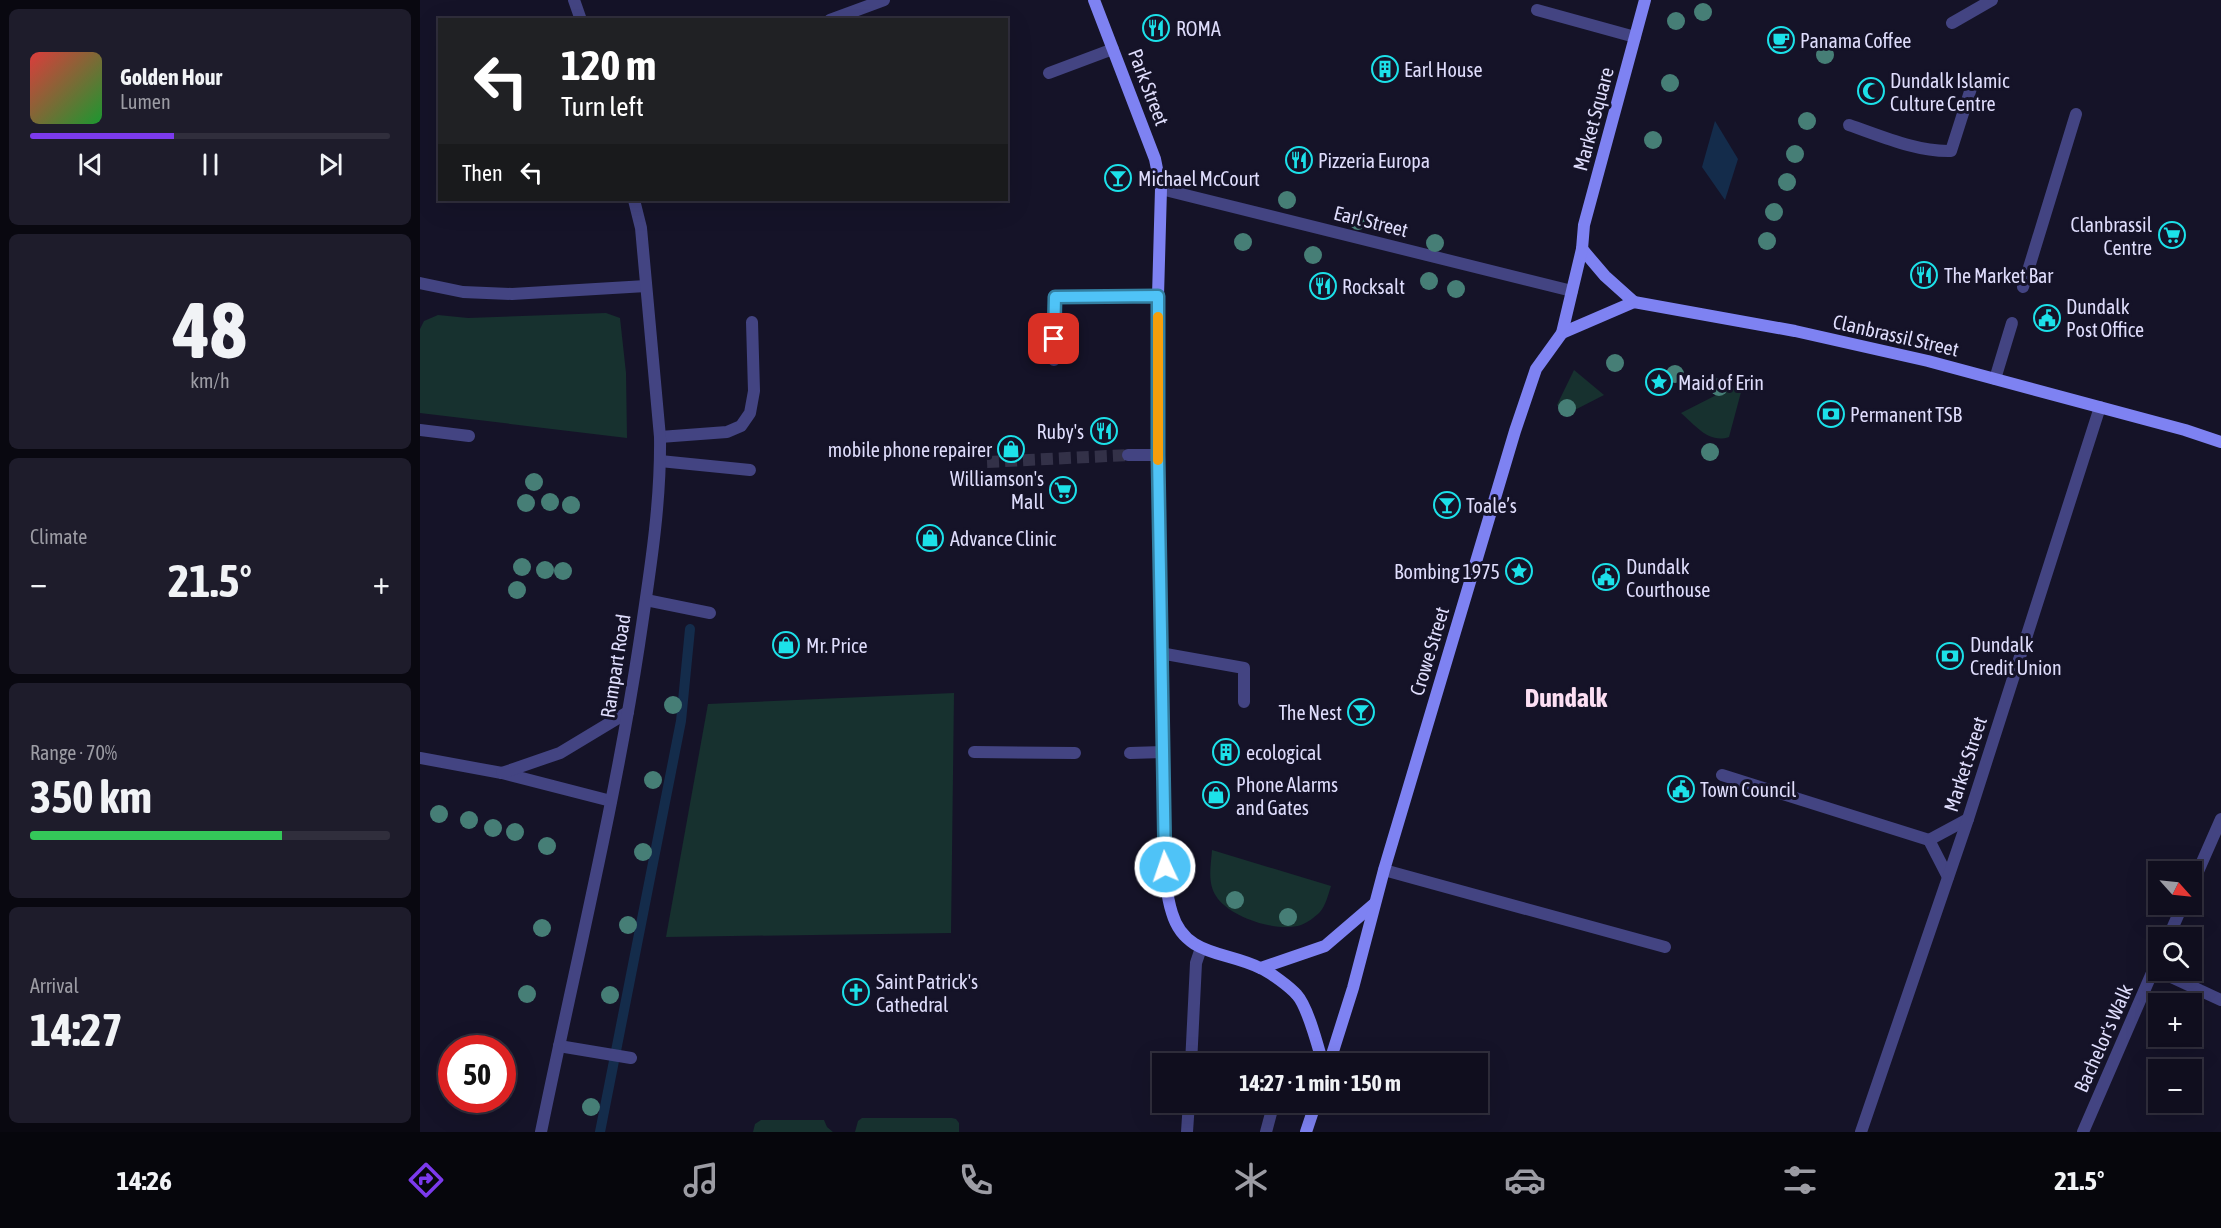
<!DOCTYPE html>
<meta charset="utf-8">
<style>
:root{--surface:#100e1e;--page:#1e1c2b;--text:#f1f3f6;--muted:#9c9ca4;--line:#302e3c;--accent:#7c3aed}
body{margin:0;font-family:"Asap Condensed",sans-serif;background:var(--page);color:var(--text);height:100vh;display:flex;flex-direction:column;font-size:22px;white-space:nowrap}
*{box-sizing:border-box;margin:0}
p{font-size:20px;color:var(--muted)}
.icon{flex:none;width:33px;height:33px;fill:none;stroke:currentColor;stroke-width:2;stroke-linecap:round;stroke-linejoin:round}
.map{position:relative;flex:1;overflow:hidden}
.sheet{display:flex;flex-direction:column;gap:9px;padding:9px;background:#090810;width:420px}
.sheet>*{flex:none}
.guide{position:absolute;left:18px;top:18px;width:570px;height:183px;border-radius:0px;box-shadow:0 6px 24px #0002,0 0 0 2px var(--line);background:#202124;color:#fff;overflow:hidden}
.needle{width:39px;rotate:117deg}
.controls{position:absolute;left:1728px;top:861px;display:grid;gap:12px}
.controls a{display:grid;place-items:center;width:54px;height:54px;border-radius:0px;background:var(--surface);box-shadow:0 6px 24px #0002,0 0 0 2px var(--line);font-size:30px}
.speed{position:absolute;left:18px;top:1035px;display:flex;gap:12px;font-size:30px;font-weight:700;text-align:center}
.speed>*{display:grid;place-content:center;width:78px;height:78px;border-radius:50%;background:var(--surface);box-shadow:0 6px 24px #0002,0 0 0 2px var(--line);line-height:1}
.speed .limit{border:9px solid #d22;background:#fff;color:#111}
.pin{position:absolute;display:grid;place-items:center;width:51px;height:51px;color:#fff;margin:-26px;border-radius:12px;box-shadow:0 3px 9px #0006}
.me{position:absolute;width:66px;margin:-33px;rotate:357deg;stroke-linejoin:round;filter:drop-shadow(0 0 4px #0008)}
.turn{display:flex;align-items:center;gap:21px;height:126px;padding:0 24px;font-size:27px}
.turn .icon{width:78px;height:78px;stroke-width:2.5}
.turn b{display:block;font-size:42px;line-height:51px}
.then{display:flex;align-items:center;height:57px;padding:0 24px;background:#0003;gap:12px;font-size:22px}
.big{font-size:45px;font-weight:700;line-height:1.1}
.sheet .tile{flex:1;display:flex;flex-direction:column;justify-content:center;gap:9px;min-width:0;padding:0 21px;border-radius:9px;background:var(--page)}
.sheet .dial{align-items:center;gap:0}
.dial b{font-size:78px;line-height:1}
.song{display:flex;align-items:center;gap:18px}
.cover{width:72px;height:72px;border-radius:9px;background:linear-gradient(135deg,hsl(0 70% 55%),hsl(130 70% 35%))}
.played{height:6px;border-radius:3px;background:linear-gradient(90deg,var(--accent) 40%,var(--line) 40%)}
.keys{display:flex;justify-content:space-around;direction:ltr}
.heat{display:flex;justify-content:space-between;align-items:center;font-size:33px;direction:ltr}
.charge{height:9px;border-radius:4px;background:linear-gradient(90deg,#34c759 70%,var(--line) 0)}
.trip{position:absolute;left:732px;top:1053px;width:336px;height:60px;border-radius:0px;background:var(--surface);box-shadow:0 6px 24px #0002,0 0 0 2px var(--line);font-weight:700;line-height:60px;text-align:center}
.tabs{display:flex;height:96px;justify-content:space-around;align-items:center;background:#06060c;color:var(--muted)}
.tabs .icon{width:42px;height:42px}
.tabs .on{color:var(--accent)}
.tabs b{font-size:27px;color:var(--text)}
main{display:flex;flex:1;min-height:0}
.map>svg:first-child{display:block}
.green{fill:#17312f}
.water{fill:#142c4b}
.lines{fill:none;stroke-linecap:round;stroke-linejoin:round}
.stream{stroke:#142c4b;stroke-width:10}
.street-tunnel{stroke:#333148;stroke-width:12;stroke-dasharray:12 6;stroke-linecap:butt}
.lane{stroke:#434482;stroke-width:12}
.street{stroke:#434482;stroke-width:12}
.secondary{stroke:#7e82f2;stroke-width:12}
.tree{fill:#467e76}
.route-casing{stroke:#337fa1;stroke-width:15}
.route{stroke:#4fc3f7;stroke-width:10}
.slow{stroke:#f59e0b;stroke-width:10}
.labels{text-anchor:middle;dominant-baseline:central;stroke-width:6;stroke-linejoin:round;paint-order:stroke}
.poi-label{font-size:20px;fill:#dfddfc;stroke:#151328;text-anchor:start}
.street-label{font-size:20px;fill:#dfddfc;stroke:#151328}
.district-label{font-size:26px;font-weight:bold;fill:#fcdff3;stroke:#151328}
</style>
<main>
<section class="sheet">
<div class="tile">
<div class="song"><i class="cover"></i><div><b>Golden Hour</b><p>Lumen</p></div></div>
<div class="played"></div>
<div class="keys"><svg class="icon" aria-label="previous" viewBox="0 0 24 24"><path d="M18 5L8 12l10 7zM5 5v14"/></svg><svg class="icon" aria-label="pause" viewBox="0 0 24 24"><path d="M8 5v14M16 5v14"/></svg><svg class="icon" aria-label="next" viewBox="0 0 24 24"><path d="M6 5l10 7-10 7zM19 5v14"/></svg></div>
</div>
<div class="tile dial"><b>48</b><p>km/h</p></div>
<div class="tile"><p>Climate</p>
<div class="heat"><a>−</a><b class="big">21.5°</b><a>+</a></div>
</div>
<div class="tile"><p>Range · 70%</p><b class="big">350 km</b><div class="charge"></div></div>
<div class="tile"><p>Arrival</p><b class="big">14:27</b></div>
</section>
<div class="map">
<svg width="1801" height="1132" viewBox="0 0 1801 1132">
<rect width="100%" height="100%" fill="#151328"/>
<g class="green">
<path d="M186 313 200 318 206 373 207 438 0 413V329L4 321 18 315 48 318Z"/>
<path d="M1154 370 1184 395 1145 415 1137 405Z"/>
<path d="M1324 381 1309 437C1289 444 1275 425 1261 413Z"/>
<path d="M534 693 531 933 246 937 288 704Z"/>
<path d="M792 850 911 886C908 895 906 905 900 912 895 917 887 923 881 925 857 933 809 917 796 896 787 882 791 865 792 850Z"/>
<path d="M442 1118H532L536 1119 539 1123V1132H435L438 1121Z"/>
<path d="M341 1120H404L407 1127 413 1132H333L335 1124Z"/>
</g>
<path class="water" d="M1295 121 1318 159 1305 200 1282 167Z"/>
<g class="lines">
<path class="stream" d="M180 1132 261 721 270 629"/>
<path class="street-tunnel" d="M567 462 708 455"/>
<g class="lane">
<path d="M1117 10 1215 37"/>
<path d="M1532 23 1572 0"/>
<path d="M629 73 693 49"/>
<path d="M1429 125C1461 136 1497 152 1531 151L1553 82"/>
<path d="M1603 287 1656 114"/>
<path d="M634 360 635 297 738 296"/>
<path d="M1575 379 1592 323"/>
<path d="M0 430 49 436"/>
<path d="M240 437 307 432 321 426 330 413 334 391 332 322"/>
<path d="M240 461 330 470"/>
<path d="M226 600 290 613"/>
<path d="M740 653 824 668V702"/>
<path d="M554 752 655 753"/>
<path d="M710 753 743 752"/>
<path d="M1302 775 1509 840"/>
<path d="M964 870 1245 947"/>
<path d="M1734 969 1801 1000"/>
<path d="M771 1064 776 963 781 948"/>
<path d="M767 1132 769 1102"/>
<path d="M846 1132 854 1102"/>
</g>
<g class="street">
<path d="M154 0 161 20"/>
<path d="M410 20 464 0"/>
<path d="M741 189 1152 291"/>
<path d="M0 283 43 292 92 294 226 286"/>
<path d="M708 455H738"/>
<path d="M0 758 82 773 191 801"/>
<path d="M82 773 140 753 208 712"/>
<path d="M1528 877 1509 840 1548 819"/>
<path d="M1772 885 1801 819"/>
<path d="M1748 938 1763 904"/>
<path d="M139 1046 211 1058"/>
<path d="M121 1132C154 970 194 809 219 645 229 577 241 507 240 437L221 228 214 200"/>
<path d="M1441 1132 1548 819 1680 407"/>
<path d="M1663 1132 1738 959"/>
</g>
<g class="secondary">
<path d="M674 0 735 159 741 189 738 296V455L744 845C745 867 745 891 752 913 765 957 807 951 840 968 850 972 870 987 877 995 888 1007 898 1047 903 1064"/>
<path d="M1162 249 1185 276 1214 302"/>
<path d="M1142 333 1214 302 1375 331 1508 361 1765 430 1801 442"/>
<path d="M841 968 905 946 954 904"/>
<path d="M909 1064 933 988 964 870 1095 431 1116 369 1142 333 1162 249 1164 225 1225 0"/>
<path d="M886 1132 896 1102"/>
</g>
</g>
<g class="tree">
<circle cx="1283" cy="12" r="9"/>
<circle cx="1256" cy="21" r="9"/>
<circle cx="1405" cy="55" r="9"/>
<circle cx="1250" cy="83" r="9"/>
<circle cx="1387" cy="121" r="9"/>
<circle cx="1233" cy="140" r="9"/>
<circle cx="1375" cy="154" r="9"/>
<circle cx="1367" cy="182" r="9"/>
<circle cx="867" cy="200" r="9"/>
<circle cx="1354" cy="212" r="9"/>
<circle cx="938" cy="221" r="9"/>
<circle cx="1347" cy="241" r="9"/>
<circle cx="823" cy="242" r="9"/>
<circle cx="1015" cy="243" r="9"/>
<circle cx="893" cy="255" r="9"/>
<circle cx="1009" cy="281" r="9"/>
<circle cx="1036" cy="289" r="9"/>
<circle cx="1195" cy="363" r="9"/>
<circle cx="1255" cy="374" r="9"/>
<circle cx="1299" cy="387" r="9"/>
<circle cx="1147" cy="408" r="9"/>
<circle cx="1290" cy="452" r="9"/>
<circle cx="114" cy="482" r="9"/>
<circle cx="130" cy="502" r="9"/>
<circle cx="106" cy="503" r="9"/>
<circle cx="151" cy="505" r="9"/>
<circle cx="102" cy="567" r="9"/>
<circle cx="125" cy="570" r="9"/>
<circle cx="143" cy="571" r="9"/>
<circle cx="97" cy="590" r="9"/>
<circle cx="253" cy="705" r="9"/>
<circle cx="233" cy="780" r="9"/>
<circle cx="19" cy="814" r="9"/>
<circle cx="49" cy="820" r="9"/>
<circle cx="73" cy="828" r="9"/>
<circle cx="95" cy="832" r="9"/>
<circle cx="127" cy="846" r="9"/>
<circle cx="223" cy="852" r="9"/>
<circle cx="815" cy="900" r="9"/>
<circle cx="868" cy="917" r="9"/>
<circle cx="208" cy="925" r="9"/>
<circle cx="122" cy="928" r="9"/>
<circle cx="107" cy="994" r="9"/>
<circle cx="190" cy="995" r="9"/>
<circle cx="171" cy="1107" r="9"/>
</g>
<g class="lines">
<defs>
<path id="route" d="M634 339 635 297 738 296V455L745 867"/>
</defs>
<use href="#route" class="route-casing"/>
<use href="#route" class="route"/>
<path class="slow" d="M738 460V317"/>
</g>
<defs>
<symbol id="restaurant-ring" viewBox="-11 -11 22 22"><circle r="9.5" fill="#151328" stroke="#1ce1e9" stroke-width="1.5"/><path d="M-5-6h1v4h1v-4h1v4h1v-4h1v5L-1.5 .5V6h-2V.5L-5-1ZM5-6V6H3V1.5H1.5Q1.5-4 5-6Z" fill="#1ce1e9"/></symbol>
<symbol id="cafe-ring" viewBox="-11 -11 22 22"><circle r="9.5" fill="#151328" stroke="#1ce1e9" stroke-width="1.5"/><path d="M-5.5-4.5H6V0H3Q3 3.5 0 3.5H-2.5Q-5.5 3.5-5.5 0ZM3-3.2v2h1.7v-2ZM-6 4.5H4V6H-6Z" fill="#1ce1e9"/></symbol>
<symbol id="building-ring" viewBox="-11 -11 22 22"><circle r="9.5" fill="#151328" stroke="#1ce1e9" stroke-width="1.5"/><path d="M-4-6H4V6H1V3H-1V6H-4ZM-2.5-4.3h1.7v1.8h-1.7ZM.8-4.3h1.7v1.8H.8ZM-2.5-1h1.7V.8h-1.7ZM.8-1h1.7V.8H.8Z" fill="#1ce1e9"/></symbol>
<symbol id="mosque-ring" viewBox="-11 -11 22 22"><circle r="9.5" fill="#151328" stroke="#1ce1e9" stroke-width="1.5"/><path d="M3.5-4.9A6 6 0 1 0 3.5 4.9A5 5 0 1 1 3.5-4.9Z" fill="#1ce1e9"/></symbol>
<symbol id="bar-ring" viewBox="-11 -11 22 22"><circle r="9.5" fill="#151328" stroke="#1ce1e9" stroke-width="1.5"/><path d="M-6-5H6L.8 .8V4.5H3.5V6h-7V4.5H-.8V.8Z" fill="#1ce1e9"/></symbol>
<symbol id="supermarket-ring" viewBox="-11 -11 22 22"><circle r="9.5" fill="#151328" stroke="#1ce1e9" stroke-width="1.5"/><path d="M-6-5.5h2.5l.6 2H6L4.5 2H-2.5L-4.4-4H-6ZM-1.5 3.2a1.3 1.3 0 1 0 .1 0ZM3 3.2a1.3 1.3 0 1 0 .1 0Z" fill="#1ce1e9"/></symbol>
<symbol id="civic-ring" viewBox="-11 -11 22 22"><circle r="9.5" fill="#151328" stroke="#1ce1e9" stroke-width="1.5"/><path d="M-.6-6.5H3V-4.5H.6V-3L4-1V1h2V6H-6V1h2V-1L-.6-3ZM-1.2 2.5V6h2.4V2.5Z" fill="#1ce1e9"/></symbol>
<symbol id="sight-ring" viewBox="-11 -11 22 22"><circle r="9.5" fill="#151328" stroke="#1ce1e9" stroke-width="1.5"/><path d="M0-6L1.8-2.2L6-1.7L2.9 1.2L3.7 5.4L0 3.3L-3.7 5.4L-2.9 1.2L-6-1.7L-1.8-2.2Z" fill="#1ce1e9"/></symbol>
<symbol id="bank-ring" viewBox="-11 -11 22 22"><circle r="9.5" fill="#151328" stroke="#1ce1e9" stroke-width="1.5"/><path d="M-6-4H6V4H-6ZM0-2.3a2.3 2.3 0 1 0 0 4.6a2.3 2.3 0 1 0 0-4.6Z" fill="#1ce1e9"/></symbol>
<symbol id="shop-ring" viewBox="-11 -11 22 22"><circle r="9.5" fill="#151328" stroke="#1ce1e9" stroke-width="1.5"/><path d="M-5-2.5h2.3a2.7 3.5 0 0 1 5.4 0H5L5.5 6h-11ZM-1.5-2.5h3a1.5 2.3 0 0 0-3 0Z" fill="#1ce1e9"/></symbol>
<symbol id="church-ring" viewBox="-11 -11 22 22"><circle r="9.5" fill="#151328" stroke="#1ce1e9" stroke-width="1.5"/><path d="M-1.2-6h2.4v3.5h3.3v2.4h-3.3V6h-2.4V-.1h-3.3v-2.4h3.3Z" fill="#1ce1e9"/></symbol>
</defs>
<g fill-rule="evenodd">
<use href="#restaurant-ring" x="721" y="13" width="30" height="30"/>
<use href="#cafe-ring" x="1346" y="25" width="30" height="30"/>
<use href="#building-ring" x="950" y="54" width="30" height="30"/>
<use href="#mosque-ring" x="1436" y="76" width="30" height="30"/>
<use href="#restaurant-ring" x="864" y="145" width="30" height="30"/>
<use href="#bar-ring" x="683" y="163" width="30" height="30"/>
<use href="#supermarket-ring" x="1737" y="220" width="30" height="30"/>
<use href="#restaurant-ring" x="1489" y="260" width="30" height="30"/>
<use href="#restaurant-ring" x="888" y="271" width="30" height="30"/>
<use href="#civic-ring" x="1612" y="303" width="30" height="30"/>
<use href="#sight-ring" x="1224" y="367" width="30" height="30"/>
<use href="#bank-ring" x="1396" y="399" width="30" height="30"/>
<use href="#restaurant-ring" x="669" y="416" width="30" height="30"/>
<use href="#shop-ring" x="576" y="434" width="30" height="30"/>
<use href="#supermarket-ring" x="628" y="475" width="30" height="30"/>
<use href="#bar-ring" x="1012" y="490" width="30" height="30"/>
<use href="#shop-ring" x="495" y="523" width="30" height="30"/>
<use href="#sight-ring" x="1084" y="556" width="30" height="30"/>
<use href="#civic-ring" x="1171" y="562" width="30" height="30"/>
<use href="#shop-ring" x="351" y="630" width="30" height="30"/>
<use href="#bank-ring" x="1515" y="641" width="30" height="30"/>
<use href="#bar-ring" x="926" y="697" width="30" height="30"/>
<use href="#building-ring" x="791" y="737" width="30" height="30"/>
<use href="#civic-ring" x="1246" y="774" width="30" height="30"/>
<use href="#shop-ring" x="781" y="780" width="30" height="30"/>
<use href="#church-ring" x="421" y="977" width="30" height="30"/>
</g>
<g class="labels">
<g class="poi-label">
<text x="756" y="28">ROMA</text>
<text x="1380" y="40">Panama Coffee</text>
<text x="984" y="69">Earl House</text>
<text x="1470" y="80">Dundalk Islamic<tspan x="1470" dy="23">Culture Centre</tspan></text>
<text x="898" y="160">Pizzeria Europa</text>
<text x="718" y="178">Michael McCourt</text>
<text x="1732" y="224" text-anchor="end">Clanbrassil<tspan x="1732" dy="23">Centre</tspan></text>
<text x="1524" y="275">The Market Bar</text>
<text x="922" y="286">Rocksalt</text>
<text x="1646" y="306">Dundalk<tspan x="1646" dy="23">Post Office</tspan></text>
<text x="1258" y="382">Maid of Erin</text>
<text x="1430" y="414">Permanent TSB</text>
<text x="664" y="431" text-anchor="end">Ruby's</text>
<text x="572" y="449" text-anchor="end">mobile phone repairer</text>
<text x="624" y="478" text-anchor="end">Williamson's<tspan x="624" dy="23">Mall</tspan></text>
<text x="1046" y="505">Toale’s</text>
<text x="530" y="538">Advance Clinic</text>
<text x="1206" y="566">Dundalk<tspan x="1206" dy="23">Courthouse</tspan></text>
<text x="1080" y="571" text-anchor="end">Bombing 1975</text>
<text x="1550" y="644">Dundalk<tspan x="1550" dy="23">Credit Union</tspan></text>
<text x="386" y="645">Mr. Price</text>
<text x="922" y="712" text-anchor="end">The Nest</text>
<text x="826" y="752">ecological</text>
<text x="816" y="784">Phone Alarms<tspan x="816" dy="23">and Gates</tspan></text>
<text x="1280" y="789">Town Council</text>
<text x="456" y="981">Saint Patrick's<tspan x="456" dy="23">Cathedral</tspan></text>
</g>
<g class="street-label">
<text transform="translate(729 87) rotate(69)">Park Street</text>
<text transform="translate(1173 119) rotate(-75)">Market Square</text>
<text transform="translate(951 221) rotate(14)">Earl Street</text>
<text transform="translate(1476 335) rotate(13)">Clanbrassil Street</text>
<text transform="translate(1009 651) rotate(-73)">Crowe Street</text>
<text transform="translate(195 666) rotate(-81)">Rampart Road</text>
<text transform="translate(1545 764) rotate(-72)">Market Street</text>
<text transform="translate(1683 1038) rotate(-66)">Bachelor's Walk</text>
</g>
<g class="district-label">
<text x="1146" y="698">Dundalk</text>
</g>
</g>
</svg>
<div class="controls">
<a><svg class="needle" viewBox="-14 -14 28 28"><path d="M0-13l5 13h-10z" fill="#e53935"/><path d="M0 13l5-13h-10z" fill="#9c9ca4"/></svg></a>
<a><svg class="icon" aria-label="search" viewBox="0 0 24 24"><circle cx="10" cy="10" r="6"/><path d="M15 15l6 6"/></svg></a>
<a>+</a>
<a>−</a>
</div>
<div class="speed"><div class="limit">50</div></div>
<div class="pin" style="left:634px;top:339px;background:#d93025"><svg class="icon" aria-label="arrive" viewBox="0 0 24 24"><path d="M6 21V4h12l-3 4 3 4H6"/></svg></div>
<svg class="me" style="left:745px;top:867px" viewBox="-20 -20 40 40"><circle r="17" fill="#4fc3f7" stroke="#fff" stroke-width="3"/><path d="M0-11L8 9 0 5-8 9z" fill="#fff"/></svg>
<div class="trip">14:27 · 1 min · 150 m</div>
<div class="guide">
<div class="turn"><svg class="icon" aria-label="left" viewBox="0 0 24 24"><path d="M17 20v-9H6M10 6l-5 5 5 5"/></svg><div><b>120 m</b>Turn left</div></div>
<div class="then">Then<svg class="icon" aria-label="left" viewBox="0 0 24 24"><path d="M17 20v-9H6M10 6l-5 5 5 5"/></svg></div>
</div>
</div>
</main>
<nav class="tabs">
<b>14:26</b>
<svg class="icon on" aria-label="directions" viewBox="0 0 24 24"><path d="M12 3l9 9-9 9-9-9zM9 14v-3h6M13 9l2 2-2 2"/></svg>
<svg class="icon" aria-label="music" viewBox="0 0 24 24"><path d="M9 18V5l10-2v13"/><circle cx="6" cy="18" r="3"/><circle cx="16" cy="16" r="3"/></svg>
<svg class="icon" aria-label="phone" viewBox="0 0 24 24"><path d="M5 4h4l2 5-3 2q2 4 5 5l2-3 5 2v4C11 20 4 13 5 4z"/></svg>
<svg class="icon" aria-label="climate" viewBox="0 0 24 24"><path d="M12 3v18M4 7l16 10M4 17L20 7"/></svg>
<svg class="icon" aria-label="car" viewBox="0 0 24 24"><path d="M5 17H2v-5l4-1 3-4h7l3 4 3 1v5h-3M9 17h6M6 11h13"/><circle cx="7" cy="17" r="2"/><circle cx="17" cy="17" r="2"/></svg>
<svg class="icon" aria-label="filters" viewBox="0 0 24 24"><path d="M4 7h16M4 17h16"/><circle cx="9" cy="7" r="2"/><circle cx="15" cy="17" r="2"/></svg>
<b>21.5°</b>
</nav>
